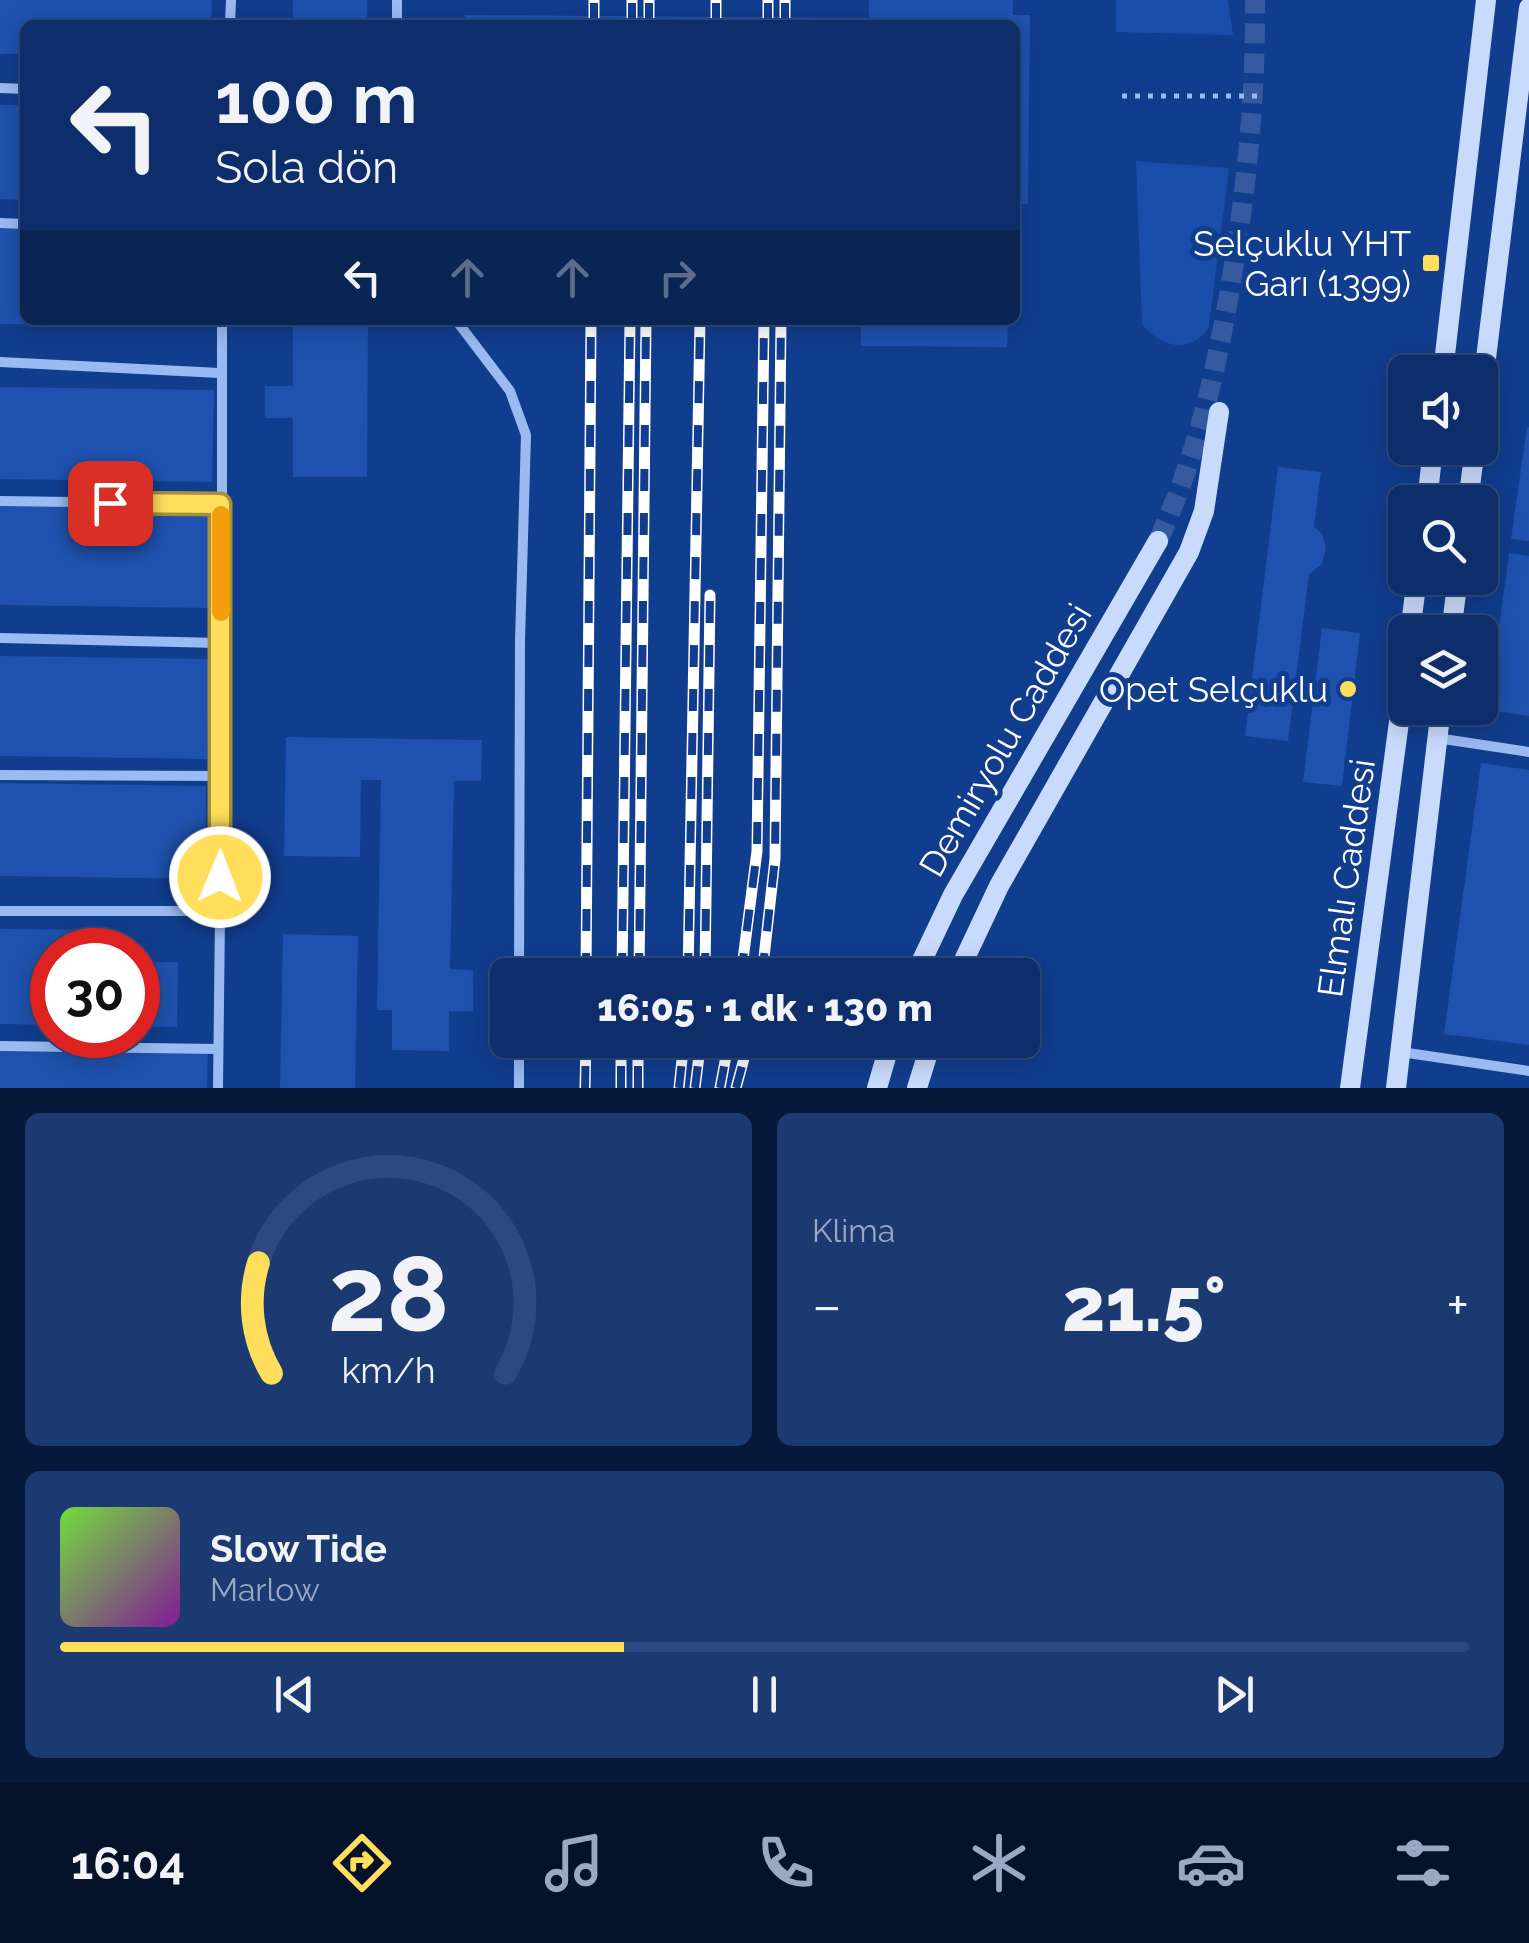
<!DOCTYPE html>
<html lang="tr">
<meta charset="utf-8">
<style>
:root{--surface:#0d2e6a;--page:#1b3a72;--text:#f1f3f6;--muted:#9aa8c1;--line:#2d4a7e;--accent:#ffde5b}
body{margin:0;font-family:Raleway,sans-serif;background:var(--page);color:var(--text);height:100vh;display:flex;flex-direction:column;font-size:38px;white-space:nowrap}
*{box-sizing:border-box;margin:0}
p{font-size:32px;color:var(--muted)}
.icon{flex:none;width:55px;height:55px;fill:none;stroke:currentColor;stroke-width:2;stroke-linecap:round;stroke-linejoin:round}
.map{position:relative;height:1088px;overflow:hidden}
.side{display:flex;flex-direction:column;gap:25px;padding:25px;background:#07193a;flex:1}
.side>*{flex:none}
.top-card{position:absolute;left:20px;top:20px;width:1000px;height:305px;border-radius:15px;box-shadow:0 5px 25px #0003,0 0 0 2px var(--line);background:#0d2e6a;color:var(--text);overflow:hidden}
.fabs{position:absolute;left:1388px;top:355px;display:grid;gap:20px}
.fabs a{display:grid;place-items:center;width:110px;height:110px;border-radius:15px;background:var(--surface);box-shadow:0 5px 25px #0003,0 0 0 2px var(--line);font-size:50px}
.speed{position:absolute;left:30px;top:928px;display:flex;gap:20px;font-size:50px;font-weight:700;text-align:center}
.speed>*{display:grid;place-content:center;width:130px;height:130px;border-radius:50%;background:var(--surface);box-shadow:0 5px 25px #0003,0 0 0 2px var(--line);line-height:1}
.speed .limit{border:15px solid #d22;background:#fff;color:#111}
.pin{position:absolute;display:grid;place-items:center;width:85px;height:85px;color:#fff;margin:-42px;border-radius:20px;box-shadow:0 5px 15px #0006}
.me{position:absolute;width:110px;margin:-55px;rotate:1deg;stroke-linejoin:round;filter:drop-shadow(0 0 8px #0008)}
.turn{display:flex;align-items:center;gap:35px;height:210px;padding:0 30px;font-size:45px}
.turn .icon{width:130px;height:130px;stroke-width:2.5}
.turn b{display:block;font-size:70px;line-height:85px}
.lanes{display:flex;align-items:center;height:95px;padding:0 30px;background:#0003;justify-content:center;gap:50px;direction:ltr}
.lanes .off{opacity:.35}
.big{font-size:75px;font-weight:800;line-height:1.1}
.side .widget{flex:1;display:flex;flex-direction:column;justify-content:center;gap:15px;min-width:0;padding:0 35px;border-radius:15px;background:var(--page)}
.side .dial{align-items:center;gap:0}
.dial svg{height:260px;overflow:visible;fill:none;stroke:var(--line);stroke-width:7;stroke-linecap:round;text-anchor:middle}
.dial text{fill:var(--text);stroke:none}
.song{display:flex;align-items:center;gap:30px}
.cover{width:120px;height:120px;border-radius:15px;background:linear-gradient(135deg,hsl(100 70% 55%),hsl(290 70% 35%))}
.played{height:10px;border-radius:5px;background:linear-gradient(90deg,var(--accent) 40%,var(--line) 40%)}
.keys{display:flex;justify-content:space-around;direction:ltr}
.heat{display:flex;justify-content:space-between;align-items:center;font-size:55px;direction:ltr}
.side .tiles{flex:1;display:grid;gap:25px;grid-template-columns:1fr 1fr}
.widget:last-child{grid-column:span 2}
.trip{position:absolute;left:490px;top:958px;width:550px;height:100px;border-radius:15px;background:var(--surface);box-shadow:0 5px 25px #0003,0 0 0 2px var(--line);font-weight:800;line-height:100px;text-align:center}
.dock{display:flex;height:160px;justify-content:space-around;align-items:center;background:#05122a;color:var(--muted)}
.dock .icon{width:70px;height:70px}
.dock .selected{color:var(--accent)}
.dock b{font-size:45px;color:var(--text)}
.map>svg:first-child{display:block}
.green{fill:#184da9}
.building{fill:#1e52ae}
.lines{fill:none;stroke-linecap:round;stroke-linejoin:round}
.secondary-tunnel{stroke:#355a9f;stroke-width:20;stroke-dasharray:20 10;stroke-linecap:butt}
.path{stroke:#9abaf2;stroke-width:5;stroke-dasharray:5 8;stroke-linecap:butt}
.street{stroke:#9abaf2;stroke-width:10}
.secondary{stroke:#c9dbfc;stroke-width:20}
.rail-casing{stroke:#fff;stroke-width:11}
.rail{stroke:#113d8e;stroke-width:8;stroke-dasharray:22;stroke-linecap:butt}
.route-casing{stroke:#a6903b;stroke-width:25}
.route{stroke:#ffde5b;stroke-width:18}
.slow{stroke:#f59e0b;stroke-width:18}
.poi-dot{fill:#ffde5b;stroke:#113d8e;stroke-width:4}
.labels{text-anchor:middle;dominant-baseline:central;stroke-width:10;stroke-linejoin:round;paint-order:stroke}
.poi-label{font-size:35px;fill:#fff;stroke:#113d8e;text-anchor:end}
.street-label{font-size:35px;fill:#fff;stroke:#113d8e}
</style>
<div class="map">
<svg width="1529" height="1088" viewBox="0 0 1529 1088">
<rect width="100%" height="100%" fill="#113d8e"/>
<g class="green">
<path d="M1116 0H1228L1233 35 1116 32Z"/>
<path d="M1136 161 1229 168 1209 326C1193 355 1160 348 1142 324Z"/>
</g>
<g class="building">
<path d="M0 0H212L211 25H25V54H0Z"/>
<rect x="293" y="0" width="74" height="25"/>
<path d="M869 0H1013V15H1030L1028 204H1015V25H465V15L869 18Z"/>
<path d="M0 105H25V200L0 199Z"/>
<path d="M0 228H25V320H173V326L0 324Z"/>
<path d="M293 320H368L367 477H293V418H265V386H293Z"/>
<path d="M861 320H1008L1007 347 861 346Z"/>
<path d="M0 387 214 390 212 482 0 479Z"/>
<path d="M1527 427H1529V541L1511 539Z"/>
<path d="M1278 467 1321 472 1314 527 1322 534 1326 547 1322 564 1309 574 1288 741 1245 736Z"/>
<path d="M0 503 211 506 209 608 0 605Z"/>
<path d="M1509 553 1529 556V716L1488 710Z"/>
<path d="M1322 628 1360 633 1342 786 1303 782Z"/>
<path d="M0 656 209 659 207 759 0 756Z"/>
<path d="M286 737 482 740 481 781H454L450 969 473 970V1011H449V1051L392 1050V1010H377L381 780H361L360 857 284 856Z"/>
<path d="M1481 763 1529 770V1045L1444 1034Z"/>
<path d="M0 783 206 786 205 879 0 876Z"/>
<path d="M0 929 116 930V950H52V1025L0 1024Z"/>
<path d="M283 934 358 936 355 1088H280Z"/>
<path d="M138 962H178L177 1027 138 1026Z"/>
<path d="M0 1048 208 1051 207 1088H0Z"/>
</g>
<g class="lines">
<path class="secondary-tunnel" d="M1158 541C1195 459 1211 393 1227 306 1245 204 1256 103 1255 0"/>
<g class="path">
<path d="M1122 96H1264"/>
<path d="M1402 562 1405 540"/>
</g>
<g class="street">
<path d="M397 0V25"/>
<path d="M230 25 231 0"/>
<path d="M0 88 25 89"/>
<path d="M0 223 25 224"/>
<path d="M456 320 510 391 526 435 520 641 519 975"/>
<path d="M0 362 220 373"/>
<path d="M0 501 220 504"/>
<path d="M0 638 221 643"/>
<path d="M1437 738 1529 752"/>
<path d="M0 775 222 776"/>
<path d="M0 911H219"/>
<path d="M0 1046 217 1049"/>
<path d="M1401 1052 1529 1071"/>
<path d="M218 1088 222 745V320"/>
<path d="M519 1088V1040"/>
</g>
<g class="secondary">
<path d="M1443 372 1486 0"/>
<path d="M1480 407 1529 8"/>
<path d="M1427 502 1433 448"/>
<path d="M1468 502 1475 448"/>
<path d="M1410 632 1417 578"/>
<path d="M1451 632 1458 578"/>
<path d="M915 975 953 895 1158 541"/>
<path d="M957 975 999 886 1189 552 1204 511 1219 412"/>
<path d="M877 1088 891 1040"/>
<path d="M917 1088 932 1040"/>
<path d="M1350 1088 1405 677"/>
<path d="M1396 1088 1441 708"/>
</g>
<defs>
<g id="rail">
<path d="M594 25V0"/>
<path d="M632 25V0"/>
<path d="M649 25V0"/>
<path d="M716 25V0"/>
<path d="M768 25V0"/>
<path d="M785 25V0"/>
<path d="M586 975 591 320"/>
<path d="M622 975 630 320"/>
<path d="M639 975 646 320"/>
<path d="M688 975 700 320"/>
<path d="M705 975 710 595"/>
<path d="M741 975 757 851 764 320"/>
<path d="M762 975 775 859 781 320"/>
<path d="M585 1088 586 1040"/>
<path d="M621 1088V1040"/>
<path d="M638 1088V1040"/>
<path d="M679 1088 684 1040"/>
<path d="M695 1088 701 1040"/>
<path d="M720 1088 729 1040"/>
<path d="M736 1088 749 1040"/>
</g>
</defs>
<use href="#rail" class="rail-casing"/>
<use href="#rail" class="rail"/>
</g>
<g class="lines">
<defs>
<path id="route" d="M110 503 220 504V877"/>
</defs>
<use href="#route" class="route-casing"/>
<use href="#route" class="route"/>
<path class="slow" d="M221 515V612"/>
</g>
<g class="poi-dot">
<rect x="1421" y="253" width="20" height="20" rx="5"/>
<circle cx="1348" cy="689" r="10"/>
</g>
<g class="labels">
<g class="poi-label">
<text x="1411" y="243">Selçuklu YHT<tspan x="1411" dy="40">Garı (1399)</tspan></text>
<text x="1328" y="689">Opet Selçuklu</text>
</g>
<g class="street-label">
<text transform="translate(1005 740) rotate(-60)">Demiryolu Caddesi</text>
<text transform="translate(1346 878) rotate(-82)">Elmalı Caddesi</text>
</g>
</g>
</svg>
<div class="fabs">
<a><svg class="icon" aria-label="sound" viewBox="0 0 24 24"><path d="M4 9h4l5-4v14l-5-4H4zM17 9q2 3 0 6"/></svg></a>
<a><svg class="icon" aria-label="search" viewBox="0 0 24 24"><circle cx="10" cy="10" r="6"/><path d="M15 15l6 6"/></svg></a>
<a><svg class="icon" aria-label="layers" viewBox="0 0 24 24"><path d="M12 4l9 5-9 5-9-5zM3 14l9 5 9-5"/></svg></a>
</div>
<div class="speed"><div class="limit">30</div></div>
<div class="pin" style="left:110px;top:503px;background:#d93025"><svg class="icon" aria-label="arrive" viewBox="0 0 24 24"><path d="M6 21V4h12l-3 4 3 4H6"/></svg></div>
<svg class="me" style="left:220px;top:877px" viewBox="-20 -20 40 40"><circle r="17" fill="#ffde5b" stroke="#fff" stroke-width="3"/><path d="M0-11L8 9 0 5-8 9z" fill="#fff"/></svg>
<div class="trip">16:05 · 1 dk · 130 m</div>
<div class="top-card">
<div class="turn"><svg class="icon" aria-label="left" viewBox="0 0 24 24"><path d="M17 20v-9H6M10 6l-5 5 5 5"/></svg><div><b>100 m</b>Sola dön</div></div>
<div class="lanes"><svg class="icon" aria-label="left" viewBox="0 0 24 24"><path d="M17 20v-9H6M10 6l-5 5 5 5"/></svg><svg class="icon off" aria-label="ahead" viewBox="0 0 24 24"><path d="M12 20V5M6 11l6-6 6 6"/></svg><svg class="icon off" aria-label="ahead" viewBox="0 0 24 24"><path d="M12 20V5M6 11l6-6 6 6"/></svg><svg class="icon off" aria-label="right" viewBox="0 0 24 24"><path d="M7 20v-9h11M14 6l5 5-5 5"/></svg></div>
</div>
</div>
<section class="side">
<div class="tiles">
<div class="widget dial"><svg viewBox="0 0 100 80">
<path d="M14 69A42 42 0 1 1 86 69"/>
<path d="M14 69A42 42 0 0 1 10 35" stroke="#ffde5b"/>
<text x="50" y="56" font-size="32" font-weight="700">28</text>
<text x="50" y="72" font-size="11">km/h</text>
</svg></div>
<div class="widget"><p>Klima</p>
<div class="heat"><a>−</a><b class="big">21.5°</b><a>+</a></div>
</div>
<div class="widget">
<div class="song"><i class="cover"></i><div><b>Slow Tide</b><p>Marlow</p></div></div>
<div class="played"></div>
<div class="keys"><svg class="icon" aria-label="previous" viewBox="0 0 24 24"><path d="M18 5L8 12l10 7zM5 5v14"/></svg><svg class="icon" aria-label="pause" viewBox="0 0 24 24"><path d="M8 5v14M16 5v14"/></svg><svg class="icon" aria-label="next" viewBox="0 0 24 24"><path d="M6 5l10 7-10 7zM19 5v14"/></svg></div>
</div>
</div>
</section>
<nav class="dock">
<b>16:04</b>
<svg class="icon selected" aria-label="directions" viewBox="0 0 24 24"><path d="M12 3l9 9-9 9-9-9zM9 14v-3h6M13 9l2 2-2 2"/></svg>
<svg class="icon" aria-label="music" viewBox="0 0 24 24"><path d="M9 18V5l10-2v13"/><circle cx="6" cy="18" r="3"/><circle cx="16" cy="16" r="3"/></svg>
<svg class="icon" aria-label="phone" viewBox="0 0 24 24"><path d="M5 4h4l2 5-3 2q2 4 5 5l2-3 5 2v4C11 20 4 13 5 4z"/></svg>
<svg class="icon" aria-label="climate" viewBox="0 0 24 24"><path d="M12 3v18M4 7l16 10M4 17L20 7"/></svg>
<svg class="icon" aria-label="car" viewBox="0 0 24 24"><path d="M5 17H2v-5l4-1 3-4h7l3 4 3 1v5h-3M9 17h6M6 11h13"/><circle cx="7" cy="17" r="2"/><circle cx="17" cy="17" r="2"/></svg>
<svg class="icon" aria-label="filters" viewBox="0 0 24 24"><path d="M4 7h16M4 17h16"/><circle cx="9" cy="7" r="2"/><circle cx="15" cy="17" r="2"/></svg>
</nav>
